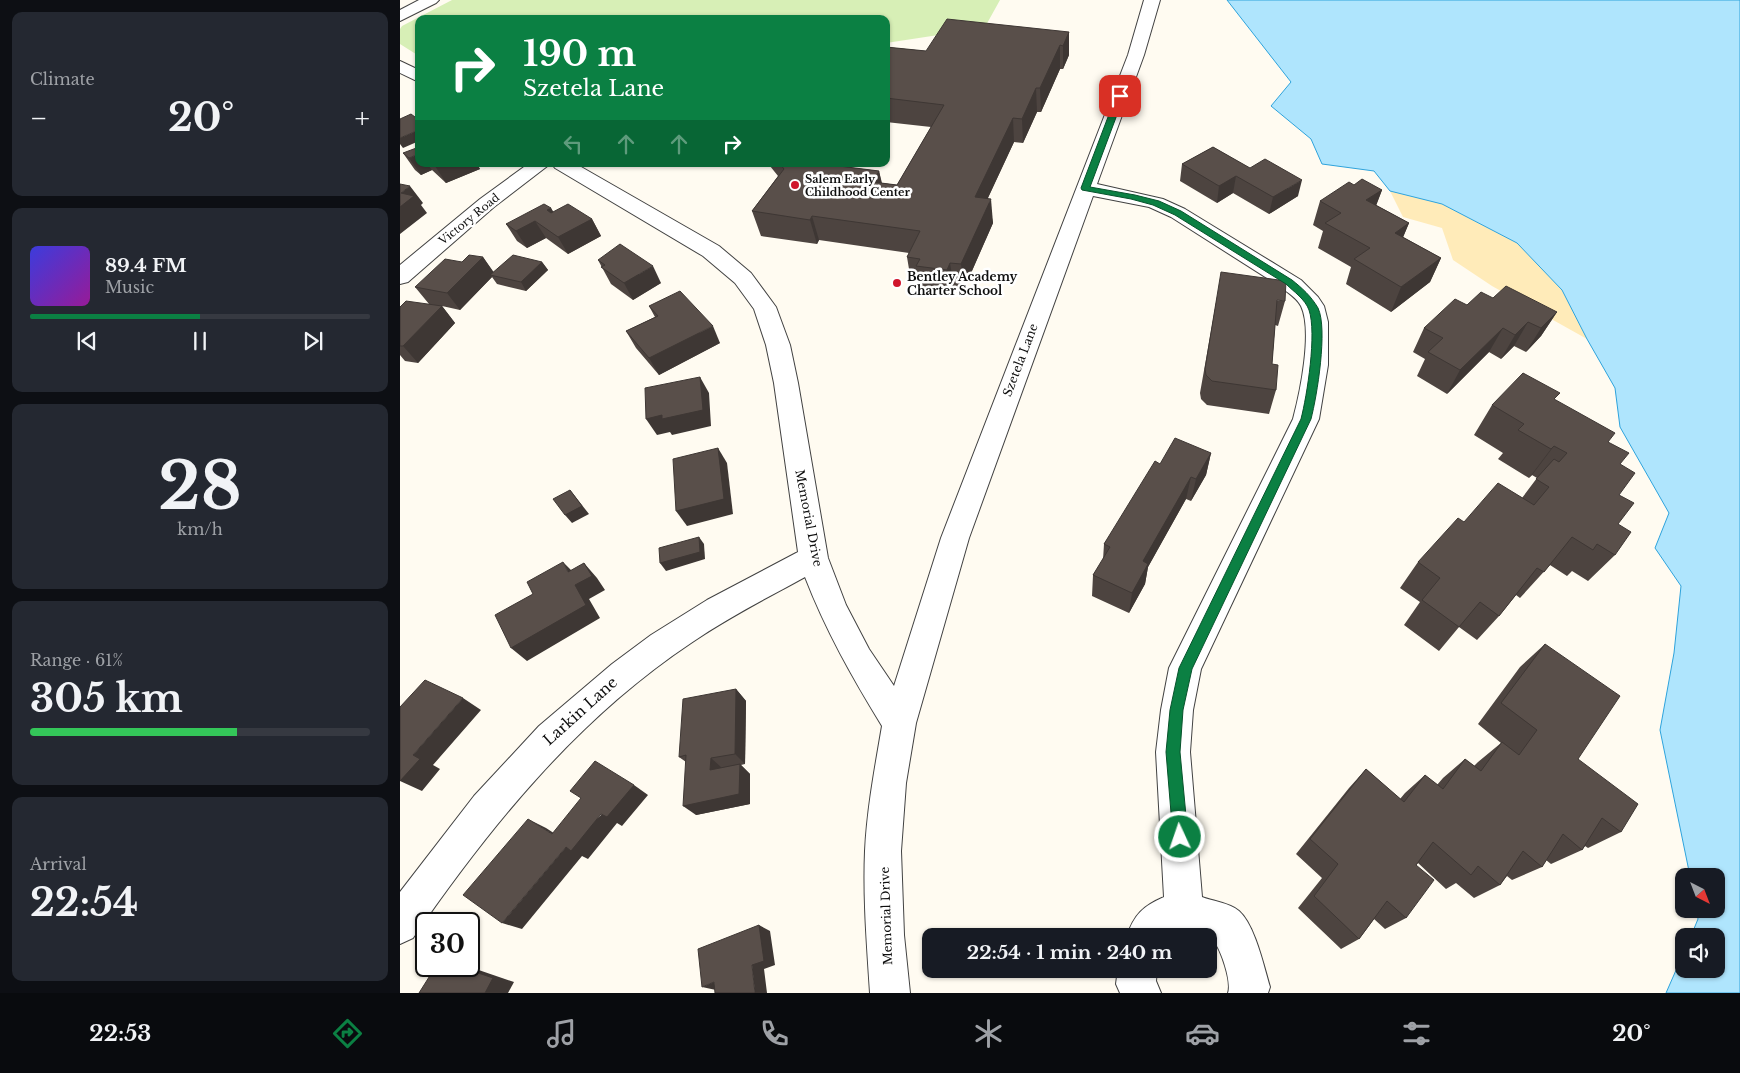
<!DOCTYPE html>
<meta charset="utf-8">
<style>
:root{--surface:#171b24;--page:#242831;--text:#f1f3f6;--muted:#9ea1a6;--line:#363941;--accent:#0b8043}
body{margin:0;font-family:"Libre Baskerville",serif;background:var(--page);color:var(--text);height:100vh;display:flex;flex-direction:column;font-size:19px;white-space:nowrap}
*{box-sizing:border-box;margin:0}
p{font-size:16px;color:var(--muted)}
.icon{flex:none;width:28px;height:28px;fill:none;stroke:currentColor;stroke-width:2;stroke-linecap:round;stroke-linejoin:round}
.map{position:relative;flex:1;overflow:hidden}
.panel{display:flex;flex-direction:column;gap:12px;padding:12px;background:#0d0f14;width:400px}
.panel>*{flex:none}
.banner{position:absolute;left:15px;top:15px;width:475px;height:152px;border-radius:10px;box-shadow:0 1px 4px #0004;background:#0b8043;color:#fff;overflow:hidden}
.needle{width:32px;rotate:138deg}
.buttons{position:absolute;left:1275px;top:868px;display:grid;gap:10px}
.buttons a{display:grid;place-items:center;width:50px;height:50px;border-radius:10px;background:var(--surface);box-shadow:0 1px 4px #0004;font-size:25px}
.speed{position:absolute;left:15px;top:912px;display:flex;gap:10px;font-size:25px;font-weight:700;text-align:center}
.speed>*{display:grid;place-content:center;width:65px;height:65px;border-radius:50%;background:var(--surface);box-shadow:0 1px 4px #0004;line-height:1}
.speed .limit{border:2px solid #111;border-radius:8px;background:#fff;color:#111}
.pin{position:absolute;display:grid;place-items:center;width:42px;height:42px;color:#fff;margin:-21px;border-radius:10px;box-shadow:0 2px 8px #0006}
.me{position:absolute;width:55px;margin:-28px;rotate:357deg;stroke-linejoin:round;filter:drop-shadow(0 0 4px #0008)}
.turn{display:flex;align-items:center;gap:18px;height:105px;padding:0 25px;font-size:22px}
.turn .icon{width:65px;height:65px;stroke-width:2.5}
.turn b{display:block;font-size:35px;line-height:42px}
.lanes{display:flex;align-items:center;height:48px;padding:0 25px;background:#0003;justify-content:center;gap:25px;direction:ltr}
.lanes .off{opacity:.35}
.big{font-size:38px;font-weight:700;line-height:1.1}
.panel .tile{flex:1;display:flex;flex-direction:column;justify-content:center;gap:8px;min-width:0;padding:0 18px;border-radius:10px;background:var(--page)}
.panel .dial{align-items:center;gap:0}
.dial b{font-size:65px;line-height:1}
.song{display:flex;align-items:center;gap:15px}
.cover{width:60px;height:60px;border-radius:8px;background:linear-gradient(135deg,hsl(240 70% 55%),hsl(300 70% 35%))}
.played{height:5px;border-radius:2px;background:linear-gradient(90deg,var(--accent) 50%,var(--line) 50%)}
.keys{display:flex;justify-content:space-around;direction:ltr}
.heat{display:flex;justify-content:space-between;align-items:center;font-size:28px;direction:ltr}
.charge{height:8px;border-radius:4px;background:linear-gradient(90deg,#34c759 61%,var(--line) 0)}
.trip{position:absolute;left:522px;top:928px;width:295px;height:50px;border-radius:10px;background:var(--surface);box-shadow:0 1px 4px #0004;font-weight:700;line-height:50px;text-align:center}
.dock{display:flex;height:80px;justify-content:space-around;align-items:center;background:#090b0e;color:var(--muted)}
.dock .icon{width:35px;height:35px}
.dock .current{color:var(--accent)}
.dock b{font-size:22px;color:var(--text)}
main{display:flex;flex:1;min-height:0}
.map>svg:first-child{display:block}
.green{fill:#d7efb6}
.sand{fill:#ffebb9}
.water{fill:#afe5fd;stroke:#2ea3dc}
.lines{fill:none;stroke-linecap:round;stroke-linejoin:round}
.minor-casing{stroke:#424242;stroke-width:2}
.tertiary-casing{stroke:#424242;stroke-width:2}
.minor{fill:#fff;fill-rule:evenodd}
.tertiary{fill:#fff;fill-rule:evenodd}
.wall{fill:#4d4440}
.shaded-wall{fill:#3e3734}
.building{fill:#594f4a;stroke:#3e3734}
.route{fill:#0b8043;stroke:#07532c}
.poi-dot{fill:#d0162c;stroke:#fff;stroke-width:2}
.labels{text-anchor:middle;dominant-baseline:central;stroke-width:5;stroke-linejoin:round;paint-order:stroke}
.far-poi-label{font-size:11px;font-weight:bold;fill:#0f0f0f;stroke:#fff;text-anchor:start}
.far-street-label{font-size:11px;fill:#0f0f0f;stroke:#fff}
.poi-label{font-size:12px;font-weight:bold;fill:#0f0f0f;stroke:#fff;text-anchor:start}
.street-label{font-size:12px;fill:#0f0f0f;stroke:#fff}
.near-street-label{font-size:15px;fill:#0f0f0f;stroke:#fff}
</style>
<main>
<section class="panel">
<div class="tile"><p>Climate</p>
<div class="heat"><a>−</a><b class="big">20°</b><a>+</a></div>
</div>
<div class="tile">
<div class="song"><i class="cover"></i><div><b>89.4 FM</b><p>Music</p></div></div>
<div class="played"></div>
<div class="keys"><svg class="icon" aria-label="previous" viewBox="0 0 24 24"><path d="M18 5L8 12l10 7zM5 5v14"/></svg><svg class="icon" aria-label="pause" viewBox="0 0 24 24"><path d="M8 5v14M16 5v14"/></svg><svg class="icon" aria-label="next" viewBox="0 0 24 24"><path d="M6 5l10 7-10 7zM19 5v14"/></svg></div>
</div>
<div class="tile dial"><b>28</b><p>km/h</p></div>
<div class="tile"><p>Range · 61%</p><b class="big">305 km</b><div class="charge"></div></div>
<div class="tile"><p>Arrival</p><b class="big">22:54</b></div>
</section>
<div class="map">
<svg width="1340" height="993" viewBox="0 0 1340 993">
<rect width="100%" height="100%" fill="#fffbf1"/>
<path class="green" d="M52 0H600L580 36 545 34 486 43V19H19V56L0 44V29L2 26Z"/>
<path class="sand" d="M990 191 1042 204 1117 243 1162 290 1187 339 1092 286 1053 260 1042 228 1003 217Z"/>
<path class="water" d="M827 0H1340V993H1266L1284 952V969H1316V936H1291L1298 919 1296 909H1316V876H1290L1260 730 1274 653 1281 586 1255 548 1269 513 1220 427 1215 388 1187 339 1162 290 1117 243 1042 204 990 191 974 171 922 164 911 139 871 106 891 82Z"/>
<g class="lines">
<defs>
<g id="minor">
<path d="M744 0H760L744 55 697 184 763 199 785 209 901 280 918 297 924 306 928 322V365L919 419 801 669 793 710 790 752 802 897C812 901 830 903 839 911 855 925 864 967 870 987L868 993H828C832 982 821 949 813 940 808 934 793 932 784 929L771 936H727C734 915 743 906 764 897L756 752 761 710 769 668 893 419C900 393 913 331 901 306 897 298 888 293 881 287L771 217 749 207 693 196 569 538 516 723 506 783 501 851 504 935 510 993H470C467 946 463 898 465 851 467 809 475 767 482 726 452 677 426 631 405 577 367 598 327 618 291 643 177 719 90 826 13 938L0 944V892L74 796 139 726 212 664 251 635 307 600 398 552 374 383 366 345 354 309 335 283 303 256 155 168 152 164H176L319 246 351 273 376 307 390 345 398 383 428 558 446 605 469 649 494 686 541 538 728 55Z"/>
<path d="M0 61 19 70V82L0 73Z"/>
<path d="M128 164H150L94 207 8 282 0 284V265L80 199Z"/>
<path d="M718 969H757L756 981 761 993H720L716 984Z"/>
</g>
<path id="tertiary" d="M19 0H39L36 3 0 21V10Z"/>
</defs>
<use href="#minor" class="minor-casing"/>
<use href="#tertiary" class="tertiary-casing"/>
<use href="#minor" class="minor"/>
<use href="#tertiary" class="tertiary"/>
</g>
<g class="wall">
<path d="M669 32V55L663 69H660L641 112H637L623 143 614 142 588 198 593 223 564 289 554 288 551 295 521 290 520 282 511 281 507 257 509 253 419 240 417 244 361 236 352 211 378 176 370 166 357 164H423L479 171 482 183 497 185 531 127 486 122V47L526 51Z"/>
<path d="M813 147 898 196 869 214 833 193 817 203 780 181 782 164Z"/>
<path d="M3 153 19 164H28H27H77L80 169 46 183 32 170 21 175 15 170Z"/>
<path d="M954 185 982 190 976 205 1009 223 1003 237 1041 258 1030 282 991 312 946 284 951 267 918 248 923 231 913 225 920 201Z"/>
<path d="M151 208 153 212 192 219 201 236 168 254 146 238 127 248 117 241 106 224Z"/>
<path d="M83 257 93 272 142 262 148 270 126 291 97 284 92 277 60 310 42 306 55 323 18 363 5 361 0 355V307L29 304 15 287 62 262Z"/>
<path d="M198 260 261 283 233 300 211 284Z"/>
<path d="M817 297 885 301 878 326 875 325 872 364 876 390 869 414 807 405 801 399 800 393Z"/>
<path d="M1093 298 1157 312 1141 336 1126 352 1114 346 1101 359 1089 352 1047 394 1017 376 1025 359 1013 352 1024 328 1067 305Z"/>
<path d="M249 306 320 343 259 375 236 348 226 331 255 317Z"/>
<path d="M1155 400 1208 442 1220 464 1218 524 1215 555 1188 581 1172 571 1167 576 1150 565 1120 598 1116 595 1099 616 1077 640 1059 627 1039 651 1004 625 1020 602 1000 588 1018 562 1064 522 1122 498 1137 478 1132 475 1129 478 1098 459 1103 453 1074 435 1092 405Z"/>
<path d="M811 453 806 475 791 501 786 499 748 567 745 584 729 613 692 596 693 575 703 560 704 544 760 464Z"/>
<path d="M1145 644 1178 759 1221 832 1188 848 1185 846 1182 850 1151 864 1146 860 1142 867 1112 880 1107 876 1100 885 1074 898 1056 883 1046 889 1018 863 1016 865 1006 918 985 929 974 919 959 939 941 949 898 908 922 878 896 854 949 788 966 769 1000 799 1005 793 1025 775 1037 785 1043 778 1065 759 1074 766 1078 762 1101 743 1078 724 1120 667Z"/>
<path d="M336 689 346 701 345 764 341 765 350 774V804L296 815 286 762 279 757Z"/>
</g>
<g class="shaded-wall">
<path d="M669 32V55L663 69V46Z"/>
<path d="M660 45V69L641 112 640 88Z"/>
<path d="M636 88 637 112 623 143 622 119Z"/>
<path d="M613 118 614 142 577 221 575 197Z"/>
<path d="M19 130V141L3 148 0 144V138Z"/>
<path d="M19 154V164H27L32 170 21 175 9 158Z"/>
<path d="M40 164H77L80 169 46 183 35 166Z"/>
<path d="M479 171 484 196 473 182Z"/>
<path d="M836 176 833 193 817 203 819 186Z"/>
<path d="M902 180 898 196 869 214 873 197Z"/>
<path d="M10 186 23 203 21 205 27 213 0 234V207L1 193Z"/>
<path d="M982 190 973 214 966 200Z"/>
<path d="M591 199 593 223 564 289 561 264Z"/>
<path d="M151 208 161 225 147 210Z"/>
<path d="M412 216 419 240 417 244 410 220Z"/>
<path d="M192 219 201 236 168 254 158 237Z"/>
<path d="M135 221 146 238 127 248 116 231Z"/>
<path d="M1009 223 999 247 995 233Z"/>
<path d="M83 257 95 274 90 275 92 277 60 310 47 293Z"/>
<path d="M1041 258 1030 282 991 312 1001 287Z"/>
<path d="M142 262 148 270 126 291 121 282Z"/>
<path d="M550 263 554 288 551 295 547 270Z"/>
<path d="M253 266 261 283 233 300 224 283Z"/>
<path d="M42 306 55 323 18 363 3 346Z"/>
<path d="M1157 312 1141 336 1126 352 1141 328Z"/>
<path d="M1128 322 1114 346 1101 359 1115 335Z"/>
<path d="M313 326 320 343 259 375 249 358Z"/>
<path d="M1103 328 1089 352 1047 394 1060 370Z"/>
<path d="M300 377 309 393 311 426 272 435 270 432 257 435 246 419Z"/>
<path d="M1154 446 1132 475 1129 478 1151 449Z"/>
<path d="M318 448 327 463 333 514 287 526 276 511Z"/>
<path d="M811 453 806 475 791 501 796 479Z"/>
<path d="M791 477 786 499 748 567 745 584 729 613 732 593 743 561Z"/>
<path d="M170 490 189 514 172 523 165 515Z"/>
<path d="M299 537 304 544 305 559 266 571 260 563Z"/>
<path d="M163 562 177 576 184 563 197 578 205 590 189 599 200 618 127 661 111 648 168 572Z"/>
<path d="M336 689 346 701 345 764 335 754Z"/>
<path d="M63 698 81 710 33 765 40 769 22 791 0 781 13 755Z"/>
<path d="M311 758 322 768 310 770Z"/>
<path d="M340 764 350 774V804L296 815 283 806Z"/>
<path d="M234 785 248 795 222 826 217 823 188 859 182 856 122 929 102 923 166 847Z"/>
<path d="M128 819 146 828 169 843 152 834Z"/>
<path d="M359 925 370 931 375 965 364 969 367 993H355L352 965Z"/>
<path d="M58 966H67L114 982 108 993H85Z"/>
<path d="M314 982 316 990 302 987Z"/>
</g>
<g class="building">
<path d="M547 19 669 32 663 46 660 45 640 88H636L622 119 613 118 575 197 591 199 561 264 550 263 547 270 516 266 520 259 507 257 520 231 412 216 410 220 352 211 384 169 380 164H423L479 171 473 182 497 185 544 105 486 98V47L526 51Z"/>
<path d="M11 114 19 120V130L0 138V119Z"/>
<path d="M19 147V154L9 158 3 153Z"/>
<path d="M813 147 850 168 865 159 902 180 873 197 836 176 819 186 782 164Z"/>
<path d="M32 164H40L35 166Z"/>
<path d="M962 179 982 190 966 200 1009 223 995 233 1041 258 1001 287 954 259 970 248 925 223 941 213 920 201 949 182 954 185Z"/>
<path d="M0 184 10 186 1 193 14 196 0 207Z"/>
<path d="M144 204 151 208 147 210 151 213 168 204 192 219 158 237 135 221 116 231 106 224Z"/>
<path d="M220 244 253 266 224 283 201 267 205 265 198 260Z"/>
<path d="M69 255 83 257 47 293 15 287 45 259 62 262Z"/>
<path d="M113 255 142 262 121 282 90 275Z"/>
<path d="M821 272 886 281 885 301 877 300 872 364 878 365 876 390 812 381 806 375 805 369Z"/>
<path d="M1106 286 1157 312 1141 328 1128 322 1115 335 1103 328 1060 370 1028 352 1043 338 1024 328 1055 299 1067 305 1081 292 1093 298Z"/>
<path d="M280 291 313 326 249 358 226 331 258 316 249 306Z"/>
<path d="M6 301 42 306 3 346H0V307Z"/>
<path d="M1123 373 1160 393 1154 399 1215 433 1208 442 1229 453 1220 464 1235 473 1219 495 1234 503 1218 524 1231 532 1215 555 1197 544 1193 550 1172 537 1144 572 1137 568 1099 616 1080 602 1059 627 1022 600 1040 578 1018 562 1058 518 1064 522 1098 483 1134 505 1149 487 1136 479 1154 459 1159 462 1167 453 1154 446 1151 449 1118 430 1124 424 1092 405Z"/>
<path d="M300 377 303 410 262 419V415L246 419 245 388Z"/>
<path d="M775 438 811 453 796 479 791 477 743 561 748 564 732 593 693 575 710 547 704 544 755 461 760 464Z"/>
<path d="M318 448 324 499 276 511 273 459Z"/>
<path d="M170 490 182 506 165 515 153 499Z"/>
<path d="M299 537 300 552 260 563 259 548Z"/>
<path d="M163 562 168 572 184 563 192 576 175 585 186 605 111 648 95 615 133 594 127 582Z"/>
<path d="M1145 644 1220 696 1178 759 1238 804 1221 832 1202 818 1182 850 1163 834 1142 867 1123 851 1100 885 1078 866 1071 875 1033 842 1016 865 1034 880 1006 918 987 901 959 939 914 896 938 864 910 839 966 769 1004 802 1025 775 1043 789 1065 759 1081 771 1102 742 1119 755 1137 730 1101 703Z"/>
<path d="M25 680 63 698 13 755 20 759 0 781V707Z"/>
<path d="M336 689 335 754 311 758 310 770 340 764 339 794 283 806 286 755 279 757 283 699Z"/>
<path d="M195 761 234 785 207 817 201 814 171 851 166 847 102 923 63 895 128 819 152 834 181 798 170 791Z"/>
<path d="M359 925 364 961 352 965 355 993H315L314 982 302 987 298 949Z"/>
<path d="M36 966H58L93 978 85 993H19Z"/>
</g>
<path class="route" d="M720 94 724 96 690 187 735 195 759 201 781 211 892 280C902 288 911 296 918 308 928 329 917 396 911 419L792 669 783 710 780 752 788 837 785 843 780 845 775 843 773 837 766 752 770 710 779 668 901 419C907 396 917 333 909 310 905 299 894 292 886 284L775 215 753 205 731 199 682 190 681 188 716 96Z"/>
<g class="poi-dot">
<circle cx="395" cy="185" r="5"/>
<circle cx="497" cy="283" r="5"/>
</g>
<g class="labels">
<g class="far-poi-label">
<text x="405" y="179">Salem Early<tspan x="405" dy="13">Childhood Center</tspan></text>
</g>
<g class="far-street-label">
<text transform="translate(69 219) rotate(-39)">Victory Road</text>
</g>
<g class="poi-label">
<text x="507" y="276">Bentley Academy<tspan x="507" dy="14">Charter School</tspan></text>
</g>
<g class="street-label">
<text transform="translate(620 360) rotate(-69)">Szetela Lane</text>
<text transform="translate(409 518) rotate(79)">Memorial Drive</text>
<text transform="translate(486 916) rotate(-92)">Memorial Drive</text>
</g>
<g class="near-street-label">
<text transform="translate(180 711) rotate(-42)">Larkin Lane</text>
</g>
</g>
</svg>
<div class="buttons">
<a><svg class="needle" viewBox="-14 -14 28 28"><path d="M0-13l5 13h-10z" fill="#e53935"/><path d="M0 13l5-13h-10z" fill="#9ea1a6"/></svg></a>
<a><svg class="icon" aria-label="sound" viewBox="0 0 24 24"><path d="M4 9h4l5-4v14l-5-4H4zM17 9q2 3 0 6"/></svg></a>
</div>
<div class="speed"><div class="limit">30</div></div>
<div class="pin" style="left:720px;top:96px;background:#d93025"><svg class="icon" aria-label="arrive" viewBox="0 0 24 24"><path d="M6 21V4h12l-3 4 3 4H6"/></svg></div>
<svg class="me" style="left:780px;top:837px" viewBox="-20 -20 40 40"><circle r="17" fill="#0b8043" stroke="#fff" stroke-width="3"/><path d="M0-11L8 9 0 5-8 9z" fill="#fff"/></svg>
<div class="trip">22:54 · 1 min · 240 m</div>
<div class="banner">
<div class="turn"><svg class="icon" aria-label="right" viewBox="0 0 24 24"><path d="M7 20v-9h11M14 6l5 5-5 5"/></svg><div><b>190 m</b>Szetela Lane</div></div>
<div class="lanes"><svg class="icon off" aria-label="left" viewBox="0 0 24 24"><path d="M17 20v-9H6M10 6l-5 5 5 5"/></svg><svg class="icon off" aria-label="ahead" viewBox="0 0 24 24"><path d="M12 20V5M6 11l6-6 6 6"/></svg><svg class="icon off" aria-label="ahead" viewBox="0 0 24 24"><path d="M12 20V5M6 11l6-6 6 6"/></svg><svg class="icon" aria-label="right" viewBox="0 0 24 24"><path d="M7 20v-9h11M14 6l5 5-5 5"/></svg></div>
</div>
</div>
</main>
<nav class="dock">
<b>22:53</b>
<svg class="icon current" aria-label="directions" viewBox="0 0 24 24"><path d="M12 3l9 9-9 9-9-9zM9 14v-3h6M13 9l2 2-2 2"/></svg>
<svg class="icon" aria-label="music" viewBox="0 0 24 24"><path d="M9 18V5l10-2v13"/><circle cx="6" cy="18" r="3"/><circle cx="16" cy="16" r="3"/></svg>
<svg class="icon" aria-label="phone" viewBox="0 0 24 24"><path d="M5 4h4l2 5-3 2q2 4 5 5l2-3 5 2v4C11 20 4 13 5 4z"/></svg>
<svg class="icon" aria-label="climate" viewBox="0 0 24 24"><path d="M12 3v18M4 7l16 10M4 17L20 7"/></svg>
<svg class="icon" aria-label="car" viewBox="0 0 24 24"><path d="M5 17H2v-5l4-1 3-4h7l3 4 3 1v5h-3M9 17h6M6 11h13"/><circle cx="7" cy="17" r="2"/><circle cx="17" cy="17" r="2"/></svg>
<svg class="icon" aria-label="filters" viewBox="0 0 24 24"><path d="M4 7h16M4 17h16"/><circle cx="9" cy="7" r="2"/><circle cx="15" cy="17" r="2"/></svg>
<b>20°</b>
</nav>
